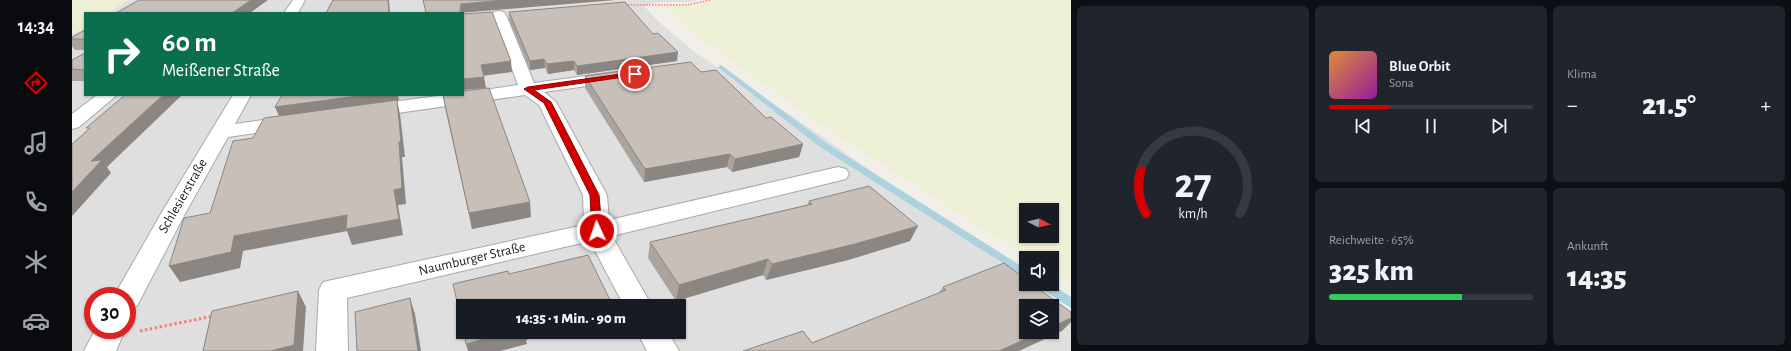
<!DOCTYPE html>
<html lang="de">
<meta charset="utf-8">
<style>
:root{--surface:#171b24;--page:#20242c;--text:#f1f3f6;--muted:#9ea1a6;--line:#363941;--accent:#d40000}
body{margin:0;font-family:"Alegreya Sans",sans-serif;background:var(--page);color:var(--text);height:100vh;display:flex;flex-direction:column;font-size:15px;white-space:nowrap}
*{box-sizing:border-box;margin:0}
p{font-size:13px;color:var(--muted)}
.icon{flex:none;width:22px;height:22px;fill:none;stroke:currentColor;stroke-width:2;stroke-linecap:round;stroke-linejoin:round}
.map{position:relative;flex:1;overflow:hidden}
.details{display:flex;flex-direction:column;gap:6px;padding:6px;background:#0d0f14;width:720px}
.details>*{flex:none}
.banner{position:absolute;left:12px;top:12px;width:380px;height:84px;border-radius:0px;box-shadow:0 1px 3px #0004;background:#0b6e4f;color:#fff;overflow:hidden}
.needle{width:26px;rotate:97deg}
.buttons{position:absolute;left:947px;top:203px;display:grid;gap:8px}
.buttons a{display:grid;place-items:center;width:40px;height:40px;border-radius:0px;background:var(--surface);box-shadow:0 1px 3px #0004;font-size:20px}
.speed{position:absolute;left:12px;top:287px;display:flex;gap:8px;font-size:20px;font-weight:700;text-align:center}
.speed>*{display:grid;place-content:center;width:52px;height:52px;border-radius:50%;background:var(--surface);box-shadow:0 1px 3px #0004;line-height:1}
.speed .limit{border:6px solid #d22;background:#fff;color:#111}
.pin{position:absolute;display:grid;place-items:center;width:34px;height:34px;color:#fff;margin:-17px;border:2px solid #fff;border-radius:50%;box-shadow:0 1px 4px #0007}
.me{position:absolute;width:44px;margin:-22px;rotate:357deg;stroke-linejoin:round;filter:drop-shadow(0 0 3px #0008)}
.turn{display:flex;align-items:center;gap:14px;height:84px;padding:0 12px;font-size:18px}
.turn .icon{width:52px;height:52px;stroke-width:2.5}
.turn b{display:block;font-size:28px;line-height:34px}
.big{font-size:30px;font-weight:800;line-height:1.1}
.details .widget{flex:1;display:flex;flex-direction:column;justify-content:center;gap:6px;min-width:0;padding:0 14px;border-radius:6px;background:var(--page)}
.details .dial{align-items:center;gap:0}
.dial svg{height:104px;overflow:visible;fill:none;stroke:var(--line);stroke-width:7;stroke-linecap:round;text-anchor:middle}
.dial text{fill:var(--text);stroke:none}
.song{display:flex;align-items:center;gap:12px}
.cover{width:48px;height:48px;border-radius:6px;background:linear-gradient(135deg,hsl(30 70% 55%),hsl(300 70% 35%))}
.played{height:4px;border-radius:2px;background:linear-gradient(90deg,var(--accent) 30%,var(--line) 30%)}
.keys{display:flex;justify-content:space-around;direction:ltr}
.heat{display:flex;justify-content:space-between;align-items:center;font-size:22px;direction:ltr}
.charge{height:6px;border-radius:3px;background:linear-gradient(90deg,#34c759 65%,var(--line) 0)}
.details .tiles{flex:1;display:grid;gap:6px;grid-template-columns:repeat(3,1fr)}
.widget:first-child{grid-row:span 2}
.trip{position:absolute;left:384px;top:299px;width:230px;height:40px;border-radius:0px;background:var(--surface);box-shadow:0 1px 3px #0004;font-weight:800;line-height:40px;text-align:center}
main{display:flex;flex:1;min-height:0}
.tabs{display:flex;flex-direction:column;width:72px;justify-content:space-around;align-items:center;background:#090b0e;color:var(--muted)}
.tabs .icon{width:28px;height:28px}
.tabs .on{color:var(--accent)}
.tabs b{font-size:18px;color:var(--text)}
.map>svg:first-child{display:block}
.residential{fill:#e0dfdf;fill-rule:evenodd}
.farmland{fill:#eef0d5;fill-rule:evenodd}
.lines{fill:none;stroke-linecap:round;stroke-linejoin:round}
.stream{fill:#aad3df;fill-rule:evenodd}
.minor-casing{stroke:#a9a9a9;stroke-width:2}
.path-far1{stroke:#fa8072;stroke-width:1.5;stroke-dasharray:1.5 1.5;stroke-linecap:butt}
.path{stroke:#fa8072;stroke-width:3;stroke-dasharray:2.5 2.5;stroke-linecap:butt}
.minor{fill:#fff;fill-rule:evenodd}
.wall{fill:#aba49e}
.shaded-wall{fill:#8b8681}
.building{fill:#c7bfb8;stroke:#8b8681}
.route{fill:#d40000;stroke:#8a0000}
.labels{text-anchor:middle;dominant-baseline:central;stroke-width:3;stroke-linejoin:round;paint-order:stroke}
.street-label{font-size:14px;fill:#222;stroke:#fff}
</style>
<main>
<nav class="tabs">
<b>14:34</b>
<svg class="icon on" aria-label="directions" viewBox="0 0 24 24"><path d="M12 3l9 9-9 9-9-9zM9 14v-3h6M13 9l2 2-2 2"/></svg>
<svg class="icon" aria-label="music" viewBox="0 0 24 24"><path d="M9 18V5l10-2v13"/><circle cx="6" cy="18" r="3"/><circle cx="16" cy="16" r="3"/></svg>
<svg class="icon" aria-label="phone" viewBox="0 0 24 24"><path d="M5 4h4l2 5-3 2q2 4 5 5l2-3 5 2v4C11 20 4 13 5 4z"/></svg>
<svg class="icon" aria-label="climate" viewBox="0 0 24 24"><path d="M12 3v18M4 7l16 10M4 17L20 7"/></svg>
<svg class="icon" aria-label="car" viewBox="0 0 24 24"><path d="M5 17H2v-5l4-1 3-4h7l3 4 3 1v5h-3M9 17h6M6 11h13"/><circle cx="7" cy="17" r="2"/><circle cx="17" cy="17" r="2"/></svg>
</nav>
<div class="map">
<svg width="999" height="351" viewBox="0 0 999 351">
<rect width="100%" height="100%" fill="#f2efe9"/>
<path class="residential" d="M54 0H625L619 2H587L572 6 587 22 623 52 748 135 954 281V284H959L999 312V351H0V32L13 25V95H391V13H33ZM21 296H55V330H21ZM391 306H607V332H391ZM954 306H980V332H954Z"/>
<g class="farmland">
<path d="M0 0H57L37 13H13V28L0 34Z"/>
<path d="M644 0H999V281L980 270V258H959L913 231 738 117 621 33 592 6H624ZM954 210H980V236H954Z"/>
</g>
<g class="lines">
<g class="stream">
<path d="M649 65 754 143 954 269V278L748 147 647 68 646 67Z"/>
<path d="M964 284H979L999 297V308L966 287Z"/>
</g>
<defs>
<g id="minor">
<path d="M221 0H233L226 13H212Z"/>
<path d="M427 11 432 12 434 15 462 83 543 72 549 73 551 77 549 81 543 82 472 92 484 102 535 195 537 220 766 167 774 169 777 174 774 179 540 236 580 306H552L518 241 275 298 276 351H244L247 290 251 282 512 225 511 195 467 105 453 95 297 117 290 115 288 111 290 107 297 105 373 95H391V93L446 85 420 15 422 12Z"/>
<path d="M25 95H45L7 127 0 129V114Z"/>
<path d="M161 95H179L163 124 218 116 225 118 228 122 225 126 218 128 156 137 114 212 65 306 55 309V296H42L90 212Z"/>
<path d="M23 330H53L44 351H12Z"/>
<path d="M565 332H596L607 351H575Z"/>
</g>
</defs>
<use href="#minor" class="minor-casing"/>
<path class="path-far1" d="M553 5H615L639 0"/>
<path class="path" d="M68 331 142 316"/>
<use href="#minor" class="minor"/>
</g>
<g class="wall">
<path d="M437 12 605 61 505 75 502 70 476 74 473 68 458 70 437 20Z"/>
<path d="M13 30V50H3L0 46V37Z"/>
<path d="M13 53V81H0V60Z"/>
<path d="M629 72 731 144 727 157 660 172 655 167 572 182 513 88V76Z"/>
<path d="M371 95 459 217 400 229 373 108Z"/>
<path d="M737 201 838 241 776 260 694 280 691 275 604 301 576 258 578 242 735 205Z"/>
<path d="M871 287 990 331 740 343 867 293Z"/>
</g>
<g class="shaded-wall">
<path d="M179 0H196L178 13H160Z"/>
<path d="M316 0H317L318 13H317Z"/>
<path d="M433 0H544L388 13 389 4Z"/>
<path d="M606 52 605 61 505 75V66Z"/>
<path d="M472 59 473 68 458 70V61Z"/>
<path d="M439 61 440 72 410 76 409 65Z"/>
<path d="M502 61V70L476 74 475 64Z"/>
<path d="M412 77 414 88 391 90V79Z"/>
<path d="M91 95H110L35 167 39 173 0 216V192L19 161Z"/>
<path d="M293 95H326L327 100 207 116 203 107Z"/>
<path d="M325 100 328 114 333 157H330L334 204 326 205 331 235 280 245 275 231 171 251 168 268 108 282 97 266 162 236 275 215 322 190 327 142Z"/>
<path d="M731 144 727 157 660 172 663 159Z"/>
<path d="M658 154 655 167 572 182 573 169Z"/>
<path d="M458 202 459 217 400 229 397 213Z"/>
<path d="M846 226 838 241 776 260 694 280 700 264Z"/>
<path d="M696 259 691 275 604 301 607 285Z"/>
<path d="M226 291 234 307 231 351H199Z"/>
<path d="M338 298 343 314 349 351H346Z"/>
<path d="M538 300V306H518Z"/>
<path d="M999 318V322L990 331 947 351H927L969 332H980V327Z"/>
<path d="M437 332H482L454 340 455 344 428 351H396L394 344Z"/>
</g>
<g class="building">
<path d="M67 0H179L160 13H44Z"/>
<path d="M261 0H316L317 13H254Z"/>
<path d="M351 0H433L389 4 388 12 389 13H354Z"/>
<path d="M553 2 581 34 586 33 606 52 505 66 502 61 475 64 472 59 458 61 437 12Z"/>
<path d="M420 12 439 61 409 65 412 77 391 79V14Z"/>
<path d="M13 30V39H0V37Z"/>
<path d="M13 53V70L0 69V60Z"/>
<path d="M619 62 629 72 644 70 694 118 699 117 731 144 663 159 658 154 573 169 513 76Z"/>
<path d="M417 88 458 202 397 213 371 95H391V91Z"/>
<path d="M53 95H91L19 161 30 160 0 192V144L18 128H14Z"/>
<path d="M210 95H293L203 107Z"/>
<path d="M325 100 329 142H327L330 188 322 190 327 219 274 229 275 215 162 236 159 252 97 266 112 218 138 213 161 141 181 138 192 118Z"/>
<path d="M797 186 846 226 783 244 700 264 696 259 607 285 578 242 740 204 737 201Z"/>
<path d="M516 255 538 300 518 306H391V328L381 284 436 271 437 274Z"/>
<path d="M932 263 954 279V284H960L999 312V318L980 327V306H954V332H969L927 351H671L731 331 740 343 874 290 871 287Z"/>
<path d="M226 291 222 345 199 351H131L140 311Z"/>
<path d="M338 298 346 351H285L283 312Z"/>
<path d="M392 332H437L394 344Z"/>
</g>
<path class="route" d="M563 72H566V75L462 90 479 102 527 195 530 231 525 235 520 231 518 195 472 103 452 89 456 87Z"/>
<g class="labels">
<g class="street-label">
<text transform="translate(111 196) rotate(-60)">Schlesierstraße</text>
<text transform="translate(400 259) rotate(-13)">Naumburger Straße</text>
</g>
</g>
</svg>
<div class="buttons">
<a><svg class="needle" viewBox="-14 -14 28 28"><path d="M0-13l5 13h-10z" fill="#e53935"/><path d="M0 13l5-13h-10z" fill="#9ea1a6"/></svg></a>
<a><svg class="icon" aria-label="sound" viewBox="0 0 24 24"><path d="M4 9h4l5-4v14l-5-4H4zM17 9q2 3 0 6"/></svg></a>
<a><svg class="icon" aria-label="layers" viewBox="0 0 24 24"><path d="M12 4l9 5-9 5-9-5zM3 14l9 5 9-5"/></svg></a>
</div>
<div class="speed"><div class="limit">30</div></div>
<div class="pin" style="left:563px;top:74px;background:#d93025"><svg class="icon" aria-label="arrive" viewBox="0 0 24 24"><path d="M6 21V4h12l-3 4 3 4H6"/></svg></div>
<svg class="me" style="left:525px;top:231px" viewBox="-20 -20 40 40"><circle r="17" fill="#d40000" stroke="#fff" stroke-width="3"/><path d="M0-11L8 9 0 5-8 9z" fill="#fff"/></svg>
<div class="trip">14:35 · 1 Min. · 90 m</div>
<div class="banner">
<div class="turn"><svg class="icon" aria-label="right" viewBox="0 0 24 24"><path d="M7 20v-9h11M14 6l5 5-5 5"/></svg><div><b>60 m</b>Meißener Straße</div></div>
</div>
</div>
<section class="details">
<div class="tiles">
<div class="widget dial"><svg viewBox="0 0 100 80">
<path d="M14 69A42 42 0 1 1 86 69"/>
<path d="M14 69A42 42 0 0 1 10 36" stroke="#d40000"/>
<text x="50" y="56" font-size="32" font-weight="700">27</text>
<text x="50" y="72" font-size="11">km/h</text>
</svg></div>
<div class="widget">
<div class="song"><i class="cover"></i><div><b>Blue Orbit</b><p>Sona</p></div></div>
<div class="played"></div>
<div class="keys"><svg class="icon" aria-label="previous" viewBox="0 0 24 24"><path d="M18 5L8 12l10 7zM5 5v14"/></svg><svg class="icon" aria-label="pause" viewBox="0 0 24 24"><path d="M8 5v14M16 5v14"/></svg><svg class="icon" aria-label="next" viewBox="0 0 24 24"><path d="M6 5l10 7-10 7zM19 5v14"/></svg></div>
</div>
<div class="widget"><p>Klima</p>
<div class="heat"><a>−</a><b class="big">21.5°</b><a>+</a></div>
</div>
<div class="widget"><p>Reichweite · 65%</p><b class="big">325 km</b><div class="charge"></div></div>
<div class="widget"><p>Ankunft</p><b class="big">14:35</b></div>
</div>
</section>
</main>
